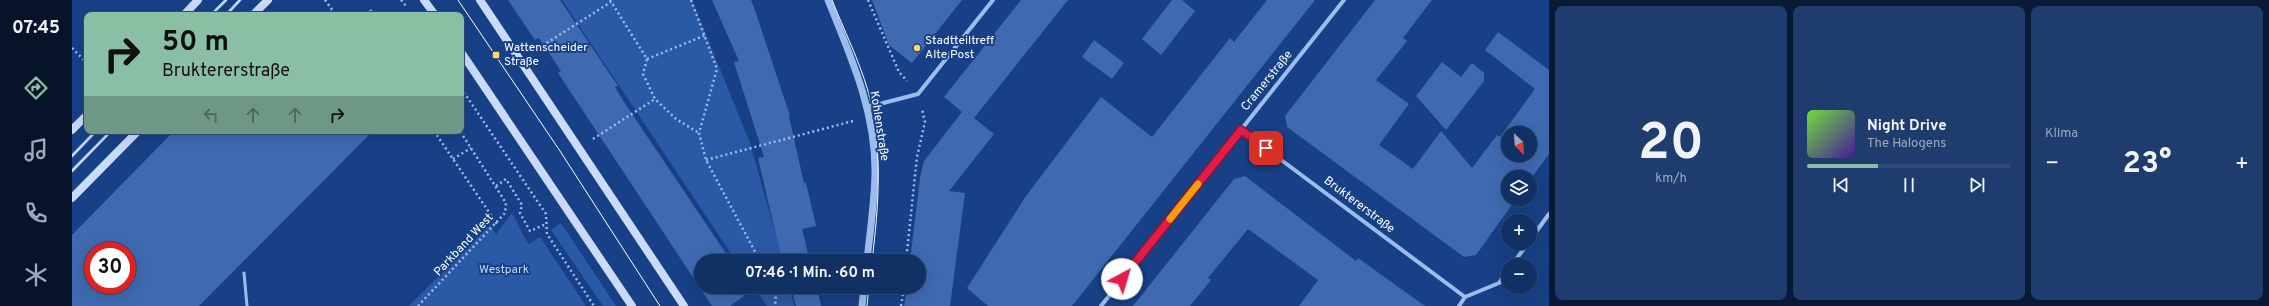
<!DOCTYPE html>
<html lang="de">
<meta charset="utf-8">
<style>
:root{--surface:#113064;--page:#1e3c6d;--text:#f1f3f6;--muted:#9ca9bf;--line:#304b78;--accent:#8abfa5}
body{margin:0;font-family:Overpass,sans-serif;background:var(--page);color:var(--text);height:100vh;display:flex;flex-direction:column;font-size:15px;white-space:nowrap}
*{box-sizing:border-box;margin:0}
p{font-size:13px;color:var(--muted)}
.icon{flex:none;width:22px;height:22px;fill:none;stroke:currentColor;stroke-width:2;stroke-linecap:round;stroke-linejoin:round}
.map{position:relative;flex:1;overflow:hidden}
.drawer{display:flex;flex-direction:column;gap:6px;padding:6px;background:#091a37;width:720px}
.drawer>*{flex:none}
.top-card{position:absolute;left:12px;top:12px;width:380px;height:122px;border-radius:8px;box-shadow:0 4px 16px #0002,0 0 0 1px var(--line);background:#8abfa5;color:#111;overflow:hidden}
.needle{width:26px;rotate:155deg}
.controls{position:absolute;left:1429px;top:126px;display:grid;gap:8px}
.controls a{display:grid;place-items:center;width:36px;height:36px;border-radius:50%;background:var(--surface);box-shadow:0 4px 16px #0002,0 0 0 1px var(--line);font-size:20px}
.speed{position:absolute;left:12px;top:242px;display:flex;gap:8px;font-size:20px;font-weight:700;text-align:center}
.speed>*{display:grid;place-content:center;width:52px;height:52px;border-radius:50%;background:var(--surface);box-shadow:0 4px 16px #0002,0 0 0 1px var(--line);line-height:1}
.speed .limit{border:6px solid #d22;background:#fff;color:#111}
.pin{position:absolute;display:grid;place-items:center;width:34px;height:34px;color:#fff;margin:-17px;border-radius:8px;box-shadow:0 2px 6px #0006}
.me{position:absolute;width:44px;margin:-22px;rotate:39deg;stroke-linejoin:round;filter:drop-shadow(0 0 3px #0008)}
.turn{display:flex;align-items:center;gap:14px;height:84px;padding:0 12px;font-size:18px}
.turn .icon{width:52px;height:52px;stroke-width:2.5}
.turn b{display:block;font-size:28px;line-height:34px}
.lanes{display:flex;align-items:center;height:38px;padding:0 12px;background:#0003;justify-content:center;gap:20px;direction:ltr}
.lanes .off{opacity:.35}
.big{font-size:30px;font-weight:700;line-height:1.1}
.drawer .widget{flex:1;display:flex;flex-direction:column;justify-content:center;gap:6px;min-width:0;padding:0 14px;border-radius:8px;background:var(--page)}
.drawer .dial{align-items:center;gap:0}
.dial b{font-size:52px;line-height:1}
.song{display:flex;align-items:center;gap:12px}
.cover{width:48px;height:48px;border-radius:6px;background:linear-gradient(135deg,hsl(100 70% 55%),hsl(260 70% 35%))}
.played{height:4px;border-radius:2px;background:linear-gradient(90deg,var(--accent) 35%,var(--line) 35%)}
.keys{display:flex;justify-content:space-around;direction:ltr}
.heat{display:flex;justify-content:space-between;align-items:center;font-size:22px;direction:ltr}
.drawer .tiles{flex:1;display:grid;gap:6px;grid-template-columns:repeat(3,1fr)}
.trip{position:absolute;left:622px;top:254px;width:232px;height:40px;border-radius:20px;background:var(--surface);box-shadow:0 4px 16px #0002,0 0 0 1px var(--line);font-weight:700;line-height:40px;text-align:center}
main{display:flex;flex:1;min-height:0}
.tab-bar{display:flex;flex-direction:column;width:72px;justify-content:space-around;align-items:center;background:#071328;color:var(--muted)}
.tab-bar .icon{width:28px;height:28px}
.tab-bar .active{color:var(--accent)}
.tab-bar b{font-size:18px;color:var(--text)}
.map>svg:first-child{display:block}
.green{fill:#2a59a5}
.building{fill:#3f6ab0;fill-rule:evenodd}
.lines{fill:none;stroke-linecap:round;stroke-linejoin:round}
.path{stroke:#9dbced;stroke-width:2.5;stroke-dasharray:2 3;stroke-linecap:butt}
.service{stroke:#9dbced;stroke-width:3}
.minor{stroke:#9dbced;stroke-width:4}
.tertiary{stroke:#9dbced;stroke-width:7}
.secondary{stroke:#cadbf9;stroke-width:8}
.tram{stroke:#fff;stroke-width:1}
.route-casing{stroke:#92132f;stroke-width:10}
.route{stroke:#e11d48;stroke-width:7}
.slow{stroke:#f59e0b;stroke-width:7}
.poi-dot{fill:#ffda59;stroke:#174086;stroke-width:1.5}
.labels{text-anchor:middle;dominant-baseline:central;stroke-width:4;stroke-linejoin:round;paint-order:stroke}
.poi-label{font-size:12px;fill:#fff;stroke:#174086;text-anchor:start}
.street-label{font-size:12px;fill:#fff;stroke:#174086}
.park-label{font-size:12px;fill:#c3d8fa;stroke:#174086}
</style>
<main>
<nav class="tab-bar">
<b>07:45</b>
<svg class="icon active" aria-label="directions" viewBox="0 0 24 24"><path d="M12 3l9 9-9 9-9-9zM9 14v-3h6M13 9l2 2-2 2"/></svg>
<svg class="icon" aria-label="music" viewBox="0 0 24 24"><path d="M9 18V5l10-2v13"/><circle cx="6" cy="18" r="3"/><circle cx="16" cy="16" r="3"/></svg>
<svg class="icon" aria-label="phone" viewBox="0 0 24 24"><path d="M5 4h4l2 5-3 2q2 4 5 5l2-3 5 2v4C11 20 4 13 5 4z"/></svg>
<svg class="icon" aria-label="climate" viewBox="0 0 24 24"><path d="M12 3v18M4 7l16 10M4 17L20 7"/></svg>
</nav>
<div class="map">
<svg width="1477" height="306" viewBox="0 0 1477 306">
<rect width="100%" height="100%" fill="#174086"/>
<g class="green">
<path d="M490 0H620L678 143 711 261H664Z"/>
<path d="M440 213C447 224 449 234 457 244L468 237 514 306H337L418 225 424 234Z"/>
<path d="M489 223 544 306H531L479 230Z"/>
<path d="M682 287H718L722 306H695Z"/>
</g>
<g class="building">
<path d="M436 0H488L546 86 543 87 552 102 659 261H629V287H677L670 292 672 296 658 306H640L486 73 489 71 467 38 463 40Z"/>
<path d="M640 0H679L684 13 718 116 717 117 732 183H734L744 226 730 229 738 261H710L686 158 692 157 662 62 667 61Z"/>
<path d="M800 0H890L840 63 817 45Z"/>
<path d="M949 0H996L902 118 922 134 877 191 893 193 878 306H832L835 287H847V261H838L848 178 852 161 890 112 872 97Z"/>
<path d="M1100 0H1110L1123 11 1089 55 1070 39Z"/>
<path d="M1195 0H1243L1000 306H916L895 288 954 196 1029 97 1080 137 1158 38 1162 42Z"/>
<path d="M1303 0H1360L1331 38 1335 41 1304 80 1337 104 1307 145 1341 169 1369 131 1400 168 1425 135 1428 137 1463 89 1413 50 1426 32 1477 70V154L1458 180V177H1436V199H1444L1404 255 1392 257 1215 127 1213 116ZM1436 133H1458V155H1436Z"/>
<path d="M1022 40 1052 63 1040 79 1010 57Z"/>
<path d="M1370 62 1389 77 1400 63 1412 73V81L1374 130 1344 96Z"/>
<path d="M102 131H301L127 306H0V235ZM21 251H55V285H21Z"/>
<path d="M1173 176 1284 261 1286 258 1353 306H1227L1246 280 1176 229 1136 278 1139 280 1118 306H1061L1162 179Z"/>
<path d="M719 287H745L749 306H724Z"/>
</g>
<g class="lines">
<g class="path">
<path d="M253 0 264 15"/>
<path d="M329 0 335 7"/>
<path d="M538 0 575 59 571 74 583 99 604 119 627 133"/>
<path d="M619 0 645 69 627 133 634 160 688 261"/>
<path d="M796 0 827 72 835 81"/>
<path d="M298 10 302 15"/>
<path d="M0 48 15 63"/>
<path d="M462 51 539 2"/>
<path d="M575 59 634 35"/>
<path d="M389 88 474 214 475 234 522 306"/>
<path d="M362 131 425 224"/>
<path d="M521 139 583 99"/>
<path d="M381 159 399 148"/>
<path d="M634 160 781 121"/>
<path d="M424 186 434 179 450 205 448 213 458 231 474 224"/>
<path d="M834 261 845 157 853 122 850 109"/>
<path d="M702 287 704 293 703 306"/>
<path d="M346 306 433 213 434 203 388 131"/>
<path d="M829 306 832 287"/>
</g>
<g class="service">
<path d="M139 15 154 0"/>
<path d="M154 15 168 0"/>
<path d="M0 156 24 131"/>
<path d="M0 171 39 131"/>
<path d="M172 273 175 306"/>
</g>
<g class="minor">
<path d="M796 107 846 94 921 0"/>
<path d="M1169 130 1393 297"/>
<path d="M1458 240 1477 214"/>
<path d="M1440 265 1456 243"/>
<path d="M1029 306 1272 0"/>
<path d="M1387 306 1393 297 1427 283 1436 270"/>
</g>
<g class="tertiary">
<path d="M756 0C778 55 803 109 803 170 803 200 798 231 795 261"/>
<path d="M790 306 792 287"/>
</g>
<g class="secondary">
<path d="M352 0 363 15"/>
<path d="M408 0 612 306"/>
<path d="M112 15 126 0"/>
<path d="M181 15 196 0"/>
<path d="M389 52 560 306"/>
<path d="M0 130 15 115"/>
<path d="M0 198 66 131"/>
</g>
<g class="tram">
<path d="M386 0 488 151 588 306"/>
<path d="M760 0C772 30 787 60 796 91 811 147 807 204 800 261"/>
<path d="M139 15 154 0"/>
<path d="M154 15 168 0"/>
<path d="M0 156 24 131"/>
<path d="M0 171 39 131"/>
<path d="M795 306 797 287"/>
</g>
</g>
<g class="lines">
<defs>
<path id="route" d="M1050 279 1169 130 1194 148"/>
</defs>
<use href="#route" class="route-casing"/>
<use href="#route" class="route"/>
<path class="slow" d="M1098 219 1126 184"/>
</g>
<g class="poi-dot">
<circle cx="845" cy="48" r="4"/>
<rect x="420" y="51" width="8" height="8" rx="2"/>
</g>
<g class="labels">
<g class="poi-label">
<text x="853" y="41">Stadtteiltreff<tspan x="853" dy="14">Alte Post</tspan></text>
<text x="432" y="48">Wattenscheider<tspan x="432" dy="14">Straße</tspan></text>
</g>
<g class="street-label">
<text transform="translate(1195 81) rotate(-51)">Cramerstraße</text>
<text transform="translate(807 126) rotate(81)">Kohlenstraße</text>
<text transform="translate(1287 205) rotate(37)">Bruktererstraße</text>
<text transform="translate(392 245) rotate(-47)">Parkband West</text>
</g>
<g class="park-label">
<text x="432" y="270">Westpark</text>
</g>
</g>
</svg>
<div class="controls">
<a><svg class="needle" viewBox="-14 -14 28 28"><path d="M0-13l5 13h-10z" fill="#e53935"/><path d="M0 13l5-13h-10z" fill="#9ca9bf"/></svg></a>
<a><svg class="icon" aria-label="layers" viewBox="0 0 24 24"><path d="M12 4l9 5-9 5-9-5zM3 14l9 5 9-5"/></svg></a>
<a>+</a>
<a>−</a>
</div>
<div class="speed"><div class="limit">30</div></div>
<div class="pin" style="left:1194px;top:148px;background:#d93025"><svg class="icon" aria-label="arrive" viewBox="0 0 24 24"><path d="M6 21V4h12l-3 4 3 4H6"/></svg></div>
<svg class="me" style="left:1050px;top:279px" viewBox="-20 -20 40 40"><circle r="19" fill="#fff"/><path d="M0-13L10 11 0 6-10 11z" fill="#e11d48"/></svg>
<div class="trip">07:46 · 1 Min. · 60 m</div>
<div class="top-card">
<div class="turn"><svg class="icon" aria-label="right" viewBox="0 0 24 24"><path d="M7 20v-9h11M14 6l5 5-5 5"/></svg><div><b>50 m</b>Bruktererstraße</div></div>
<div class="lanes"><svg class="icon off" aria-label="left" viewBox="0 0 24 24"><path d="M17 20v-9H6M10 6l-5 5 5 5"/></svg><svg class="icon off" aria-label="ahead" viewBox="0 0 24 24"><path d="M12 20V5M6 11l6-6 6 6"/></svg><svg class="icon off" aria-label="ahead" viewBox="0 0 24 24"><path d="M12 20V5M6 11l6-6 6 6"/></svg><svg class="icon" aria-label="right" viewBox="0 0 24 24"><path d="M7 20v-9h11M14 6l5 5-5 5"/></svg></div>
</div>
</div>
<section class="drawer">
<div class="tiles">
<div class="widget dial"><b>20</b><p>km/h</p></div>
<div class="widget">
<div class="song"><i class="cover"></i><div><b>Night Drive</b><p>The Halogens</p></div></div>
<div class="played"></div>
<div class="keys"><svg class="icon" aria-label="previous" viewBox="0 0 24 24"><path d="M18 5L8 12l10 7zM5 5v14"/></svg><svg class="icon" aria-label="pause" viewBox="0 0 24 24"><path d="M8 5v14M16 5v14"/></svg><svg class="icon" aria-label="next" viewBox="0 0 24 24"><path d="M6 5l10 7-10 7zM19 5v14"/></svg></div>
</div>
<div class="widget"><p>Klima</p>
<div class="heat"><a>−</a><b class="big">23°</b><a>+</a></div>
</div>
</div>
</section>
</main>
